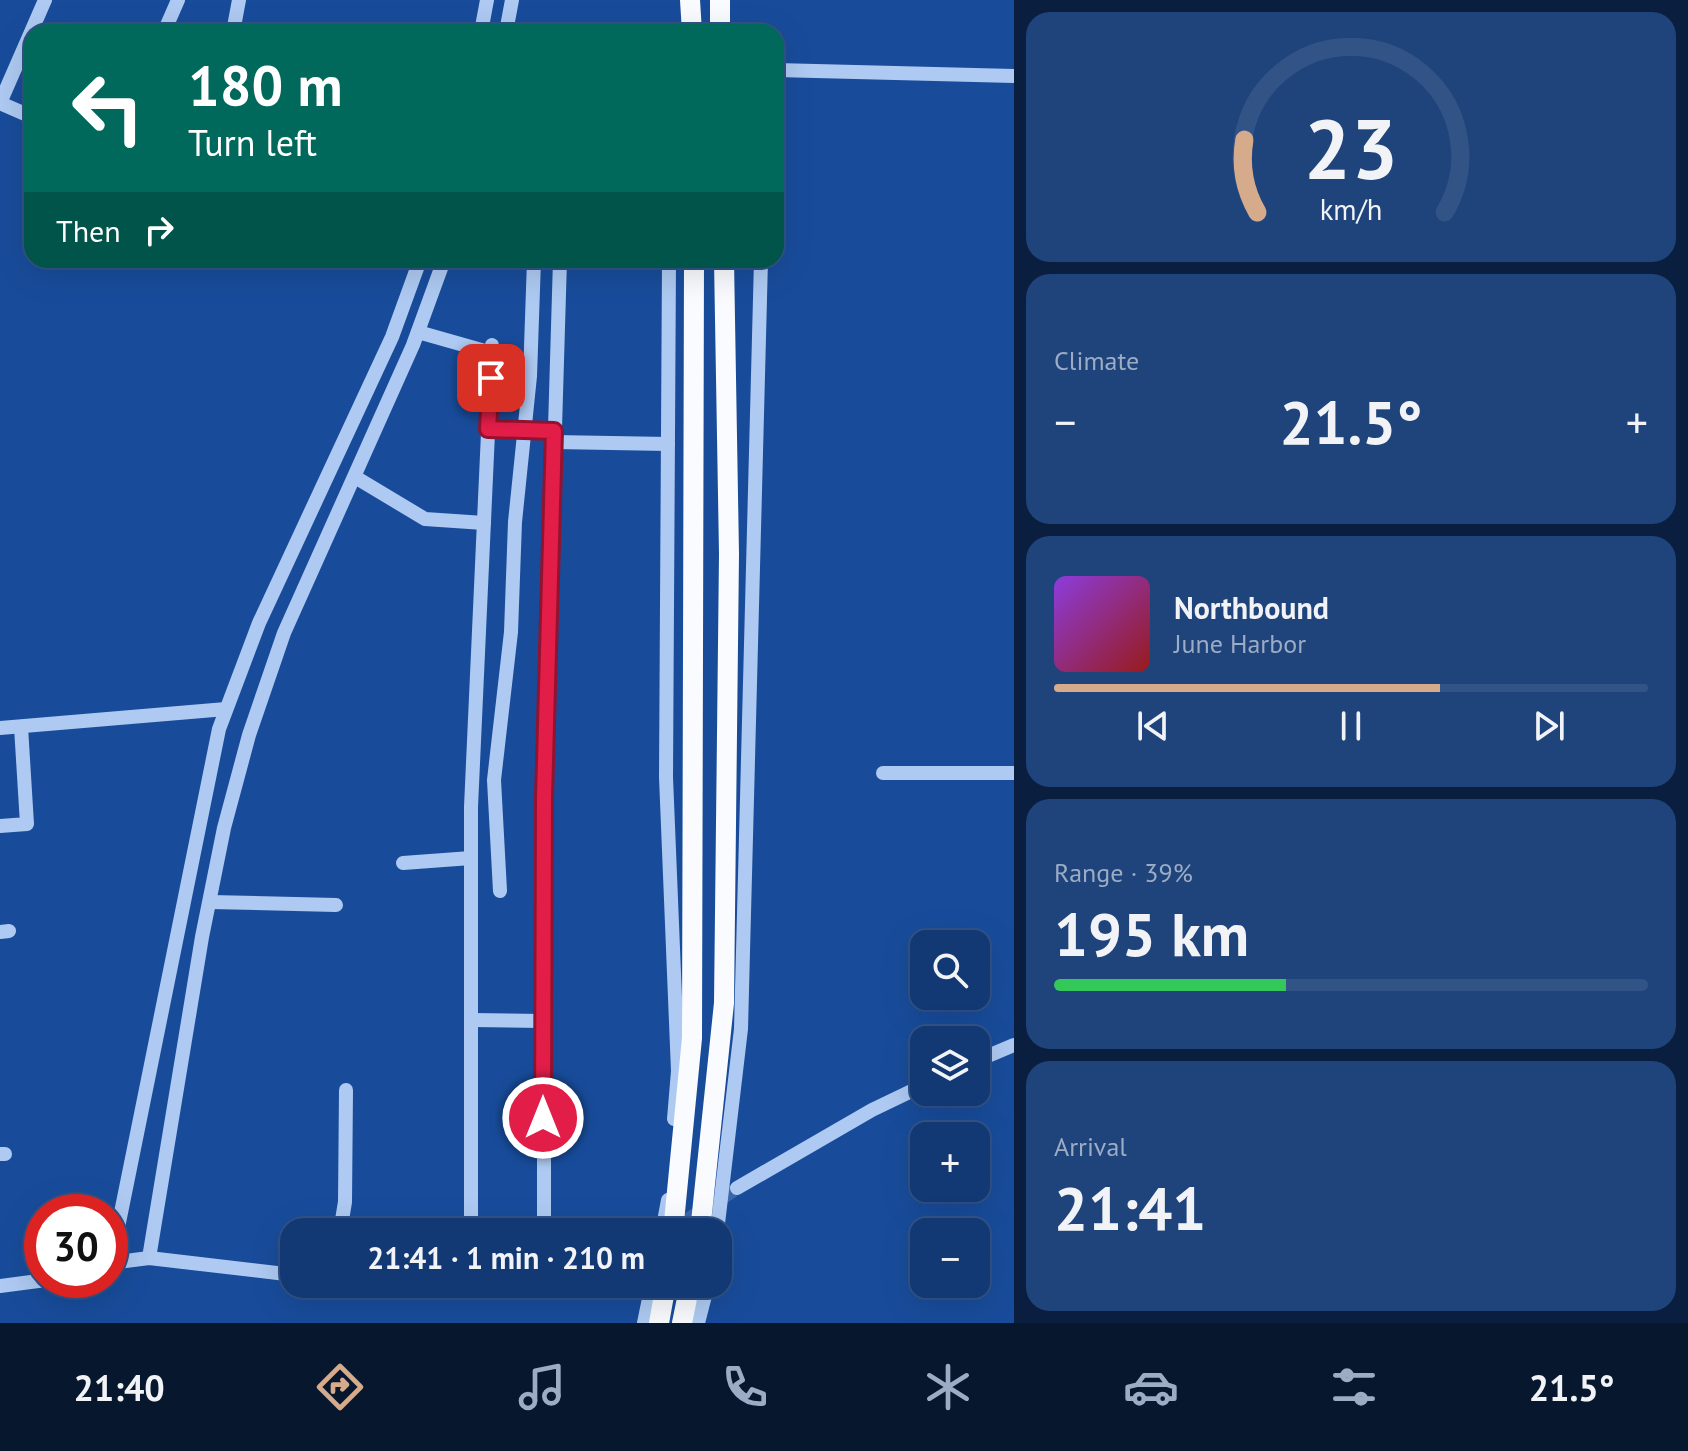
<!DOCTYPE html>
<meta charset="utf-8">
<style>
:root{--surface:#123974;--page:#1f447c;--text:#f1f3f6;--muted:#9cacc5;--line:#315386;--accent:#d6ab8b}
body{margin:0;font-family:"PT Sans",sans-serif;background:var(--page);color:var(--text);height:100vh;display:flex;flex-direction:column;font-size:30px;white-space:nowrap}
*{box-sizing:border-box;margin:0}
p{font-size:26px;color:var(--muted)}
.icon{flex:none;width:44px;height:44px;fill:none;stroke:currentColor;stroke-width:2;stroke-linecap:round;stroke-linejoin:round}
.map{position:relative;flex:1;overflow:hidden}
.sheet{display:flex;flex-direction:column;gap:12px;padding:12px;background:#0a1f40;width:674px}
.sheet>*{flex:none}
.guide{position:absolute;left:24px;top:24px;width:760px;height:244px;border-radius:24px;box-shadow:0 8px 32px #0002,0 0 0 2px var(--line);background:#00695c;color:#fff;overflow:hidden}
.tools{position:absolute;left:910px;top:930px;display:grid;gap:16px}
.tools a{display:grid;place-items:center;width:80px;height:80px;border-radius:16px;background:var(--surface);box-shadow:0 8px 32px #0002,0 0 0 2px var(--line);font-size:40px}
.speed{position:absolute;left:24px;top:1194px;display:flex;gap:16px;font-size:40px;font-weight:700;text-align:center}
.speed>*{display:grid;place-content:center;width:104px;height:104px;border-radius:50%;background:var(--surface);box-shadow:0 8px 32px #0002,0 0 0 2px var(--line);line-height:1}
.speed .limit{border:12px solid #d22;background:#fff;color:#111}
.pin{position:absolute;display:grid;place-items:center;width:68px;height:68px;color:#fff;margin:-34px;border-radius:16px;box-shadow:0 4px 12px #0006}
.me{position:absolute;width:88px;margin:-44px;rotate:0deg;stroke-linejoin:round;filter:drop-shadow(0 0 6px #0008)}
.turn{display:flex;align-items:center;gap:28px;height:168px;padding:0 32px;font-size:36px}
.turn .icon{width:104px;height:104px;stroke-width:2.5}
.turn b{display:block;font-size:56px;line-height:68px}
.then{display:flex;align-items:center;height:76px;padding:0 32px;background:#0003;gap:16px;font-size:30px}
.big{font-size:60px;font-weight:700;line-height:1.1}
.sheet .card{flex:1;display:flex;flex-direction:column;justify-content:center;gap:12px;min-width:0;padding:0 28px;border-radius:24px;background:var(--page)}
.sheet .dial{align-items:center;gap:0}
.dial svg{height:208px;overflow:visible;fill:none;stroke:var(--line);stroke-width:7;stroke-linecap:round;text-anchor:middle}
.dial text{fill:var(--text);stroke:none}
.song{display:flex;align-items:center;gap:24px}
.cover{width:96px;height:96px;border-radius:12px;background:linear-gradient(135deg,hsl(270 70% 55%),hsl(0 70% 35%))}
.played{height:8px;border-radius:4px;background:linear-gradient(90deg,var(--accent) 65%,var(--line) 65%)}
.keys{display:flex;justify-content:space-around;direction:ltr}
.heat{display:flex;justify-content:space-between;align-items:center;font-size:44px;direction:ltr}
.charge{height:12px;border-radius:6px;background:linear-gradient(90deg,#34c759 39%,var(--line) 0)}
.trip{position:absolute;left:280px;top:1218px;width:452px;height:80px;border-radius:24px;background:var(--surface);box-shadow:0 8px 32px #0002,0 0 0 2px var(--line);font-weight:700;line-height:80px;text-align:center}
.tab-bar{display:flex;height:128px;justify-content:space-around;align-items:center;background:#07172e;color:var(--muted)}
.tab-bar .icon{width:56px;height:56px}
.tab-bar .selected{color:var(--accent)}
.tab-bar b{font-size:36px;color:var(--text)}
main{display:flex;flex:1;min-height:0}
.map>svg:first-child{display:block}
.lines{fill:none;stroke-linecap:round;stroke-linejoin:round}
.minor-tunnel{stroke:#3b67aa;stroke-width:14;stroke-dasharray:14 7;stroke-linecap:butt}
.minor{stroke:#aecaf2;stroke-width:14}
.major{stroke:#f9fbff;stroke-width:20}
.major-bridge{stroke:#f9fbff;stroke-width:20}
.route-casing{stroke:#92132f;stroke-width:20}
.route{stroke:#e11d48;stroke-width:14}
</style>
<main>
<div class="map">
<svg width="1014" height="1323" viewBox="0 0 1014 1323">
<rect width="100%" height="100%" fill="#184c9b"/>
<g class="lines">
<path class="minor-tunnel" d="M669 1232 737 1188"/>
<g class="minor">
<path d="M164 32 178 0"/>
<path d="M233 32 239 0"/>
<path d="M481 32 487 0"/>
<path d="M506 32 512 0"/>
<path d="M776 70 1014 76"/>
<path d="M0 103 45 0"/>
<path d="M0 103 32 117"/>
<path d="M669 260 666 777 678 1071 674 1119"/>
<path d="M418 332 492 353"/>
<path d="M488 429 554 431"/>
<path d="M554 442 668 444"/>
<path d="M355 477 425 519 484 523"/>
<path d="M0 728 226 709"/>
<path d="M883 773H1014"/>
<path d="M0 826 27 824 21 727"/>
<path d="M403 863 471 858"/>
<path d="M500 891 494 780 511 632 515 522 530 376 534 260"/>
<path d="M210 902 336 905"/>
<path d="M0 932 9 931"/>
<path d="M471 1020 542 1021"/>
<path d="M976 1061 1014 1045"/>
<path d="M0 1154H5"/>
<path d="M737 1188 872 1110 924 1085"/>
<path d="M340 1232 345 1202 346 1090"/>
<path d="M471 1232V807L492 345"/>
<path d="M544 1232V798L560 260"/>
<path d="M662 1232 668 1200"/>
<path d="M717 1232 741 1029 761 260"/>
<path d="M149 1258 202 937 224 828 249 735 284 633 413 345 444 260"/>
<path d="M111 1262 219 729 259 623 392 337 420 260"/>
<path d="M110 1263 149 1258 294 1275"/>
<path d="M381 1284H395"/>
<path d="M0 1286 46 1280"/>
<path d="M644 1323 652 1284"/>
<path d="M698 1323 708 1284"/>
</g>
<g class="major">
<path d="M690 0 692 32"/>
<path d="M720 0V32"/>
<path d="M659 1323 666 1284"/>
<path d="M682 1323 690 1284"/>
</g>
<g class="major-bridge">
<path d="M673 1232 692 1038 694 260"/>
<path d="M700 1232 724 1003 729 554 724 260"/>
</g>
</g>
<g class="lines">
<defs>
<path id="route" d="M491 378 488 429 554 431 544 798 543 1118"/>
</defs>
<use href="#route" class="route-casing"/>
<use href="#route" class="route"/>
</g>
</svg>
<div class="tools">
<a><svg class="icon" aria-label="search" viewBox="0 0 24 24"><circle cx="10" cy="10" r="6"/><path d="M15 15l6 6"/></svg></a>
<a><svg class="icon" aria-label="layers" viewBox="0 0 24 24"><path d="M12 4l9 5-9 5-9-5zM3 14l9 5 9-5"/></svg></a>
<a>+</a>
<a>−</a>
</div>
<div class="speed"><div class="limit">30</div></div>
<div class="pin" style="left:491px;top:378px;background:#d93025"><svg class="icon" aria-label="arrive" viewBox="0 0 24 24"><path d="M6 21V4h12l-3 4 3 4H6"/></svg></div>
<svg class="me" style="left:543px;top:1118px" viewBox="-20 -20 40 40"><circle r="17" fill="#e11d48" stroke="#fff" stroke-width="3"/><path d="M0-11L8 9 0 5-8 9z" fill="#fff"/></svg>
<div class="trip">21:41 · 1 min · 210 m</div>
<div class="guide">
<div class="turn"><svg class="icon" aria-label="left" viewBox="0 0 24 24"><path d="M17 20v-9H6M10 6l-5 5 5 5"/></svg><div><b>180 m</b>Turn left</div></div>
<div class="then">Then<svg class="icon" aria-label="right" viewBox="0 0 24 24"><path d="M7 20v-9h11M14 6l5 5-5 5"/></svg></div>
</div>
</div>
<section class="sheet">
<div class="card dial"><svg viewBox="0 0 100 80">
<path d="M14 69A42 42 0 1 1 86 69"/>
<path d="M14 69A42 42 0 0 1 9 41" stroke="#d6ab8b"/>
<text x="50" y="56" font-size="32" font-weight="700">23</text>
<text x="50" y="72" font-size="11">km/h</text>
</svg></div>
<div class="card"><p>Climate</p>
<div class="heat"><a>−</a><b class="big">21.5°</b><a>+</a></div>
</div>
<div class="card">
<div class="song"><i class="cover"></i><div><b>Northbound</b><p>June Harbor</p></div></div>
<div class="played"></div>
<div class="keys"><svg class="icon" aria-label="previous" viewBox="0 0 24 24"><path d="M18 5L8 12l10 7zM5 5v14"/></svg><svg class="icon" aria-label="pause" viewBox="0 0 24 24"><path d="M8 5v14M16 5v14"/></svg><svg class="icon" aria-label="next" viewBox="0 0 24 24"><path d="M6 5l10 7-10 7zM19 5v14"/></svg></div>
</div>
<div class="card"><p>Range · 39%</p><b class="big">195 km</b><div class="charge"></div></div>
<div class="card"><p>Arrival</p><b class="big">21:41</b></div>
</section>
</main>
<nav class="tab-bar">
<b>21:40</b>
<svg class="icon selected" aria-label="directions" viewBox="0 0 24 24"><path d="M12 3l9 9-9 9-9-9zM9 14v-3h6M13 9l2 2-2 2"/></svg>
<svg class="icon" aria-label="music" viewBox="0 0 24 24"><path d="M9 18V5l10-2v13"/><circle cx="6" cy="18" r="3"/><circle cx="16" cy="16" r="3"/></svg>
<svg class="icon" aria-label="phone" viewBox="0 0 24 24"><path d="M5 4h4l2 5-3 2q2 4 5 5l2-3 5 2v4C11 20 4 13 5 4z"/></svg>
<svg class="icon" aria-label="climate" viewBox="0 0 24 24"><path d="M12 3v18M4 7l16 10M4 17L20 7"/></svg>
<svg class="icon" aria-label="car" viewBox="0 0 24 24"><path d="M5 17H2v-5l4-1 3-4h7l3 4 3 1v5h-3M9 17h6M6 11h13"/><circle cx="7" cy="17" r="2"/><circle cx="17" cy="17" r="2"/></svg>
<svg class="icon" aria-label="filters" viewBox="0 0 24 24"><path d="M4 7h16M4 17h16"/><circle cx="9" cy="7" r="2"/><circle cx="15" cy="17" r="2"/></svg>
<b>21.5°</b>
</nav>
